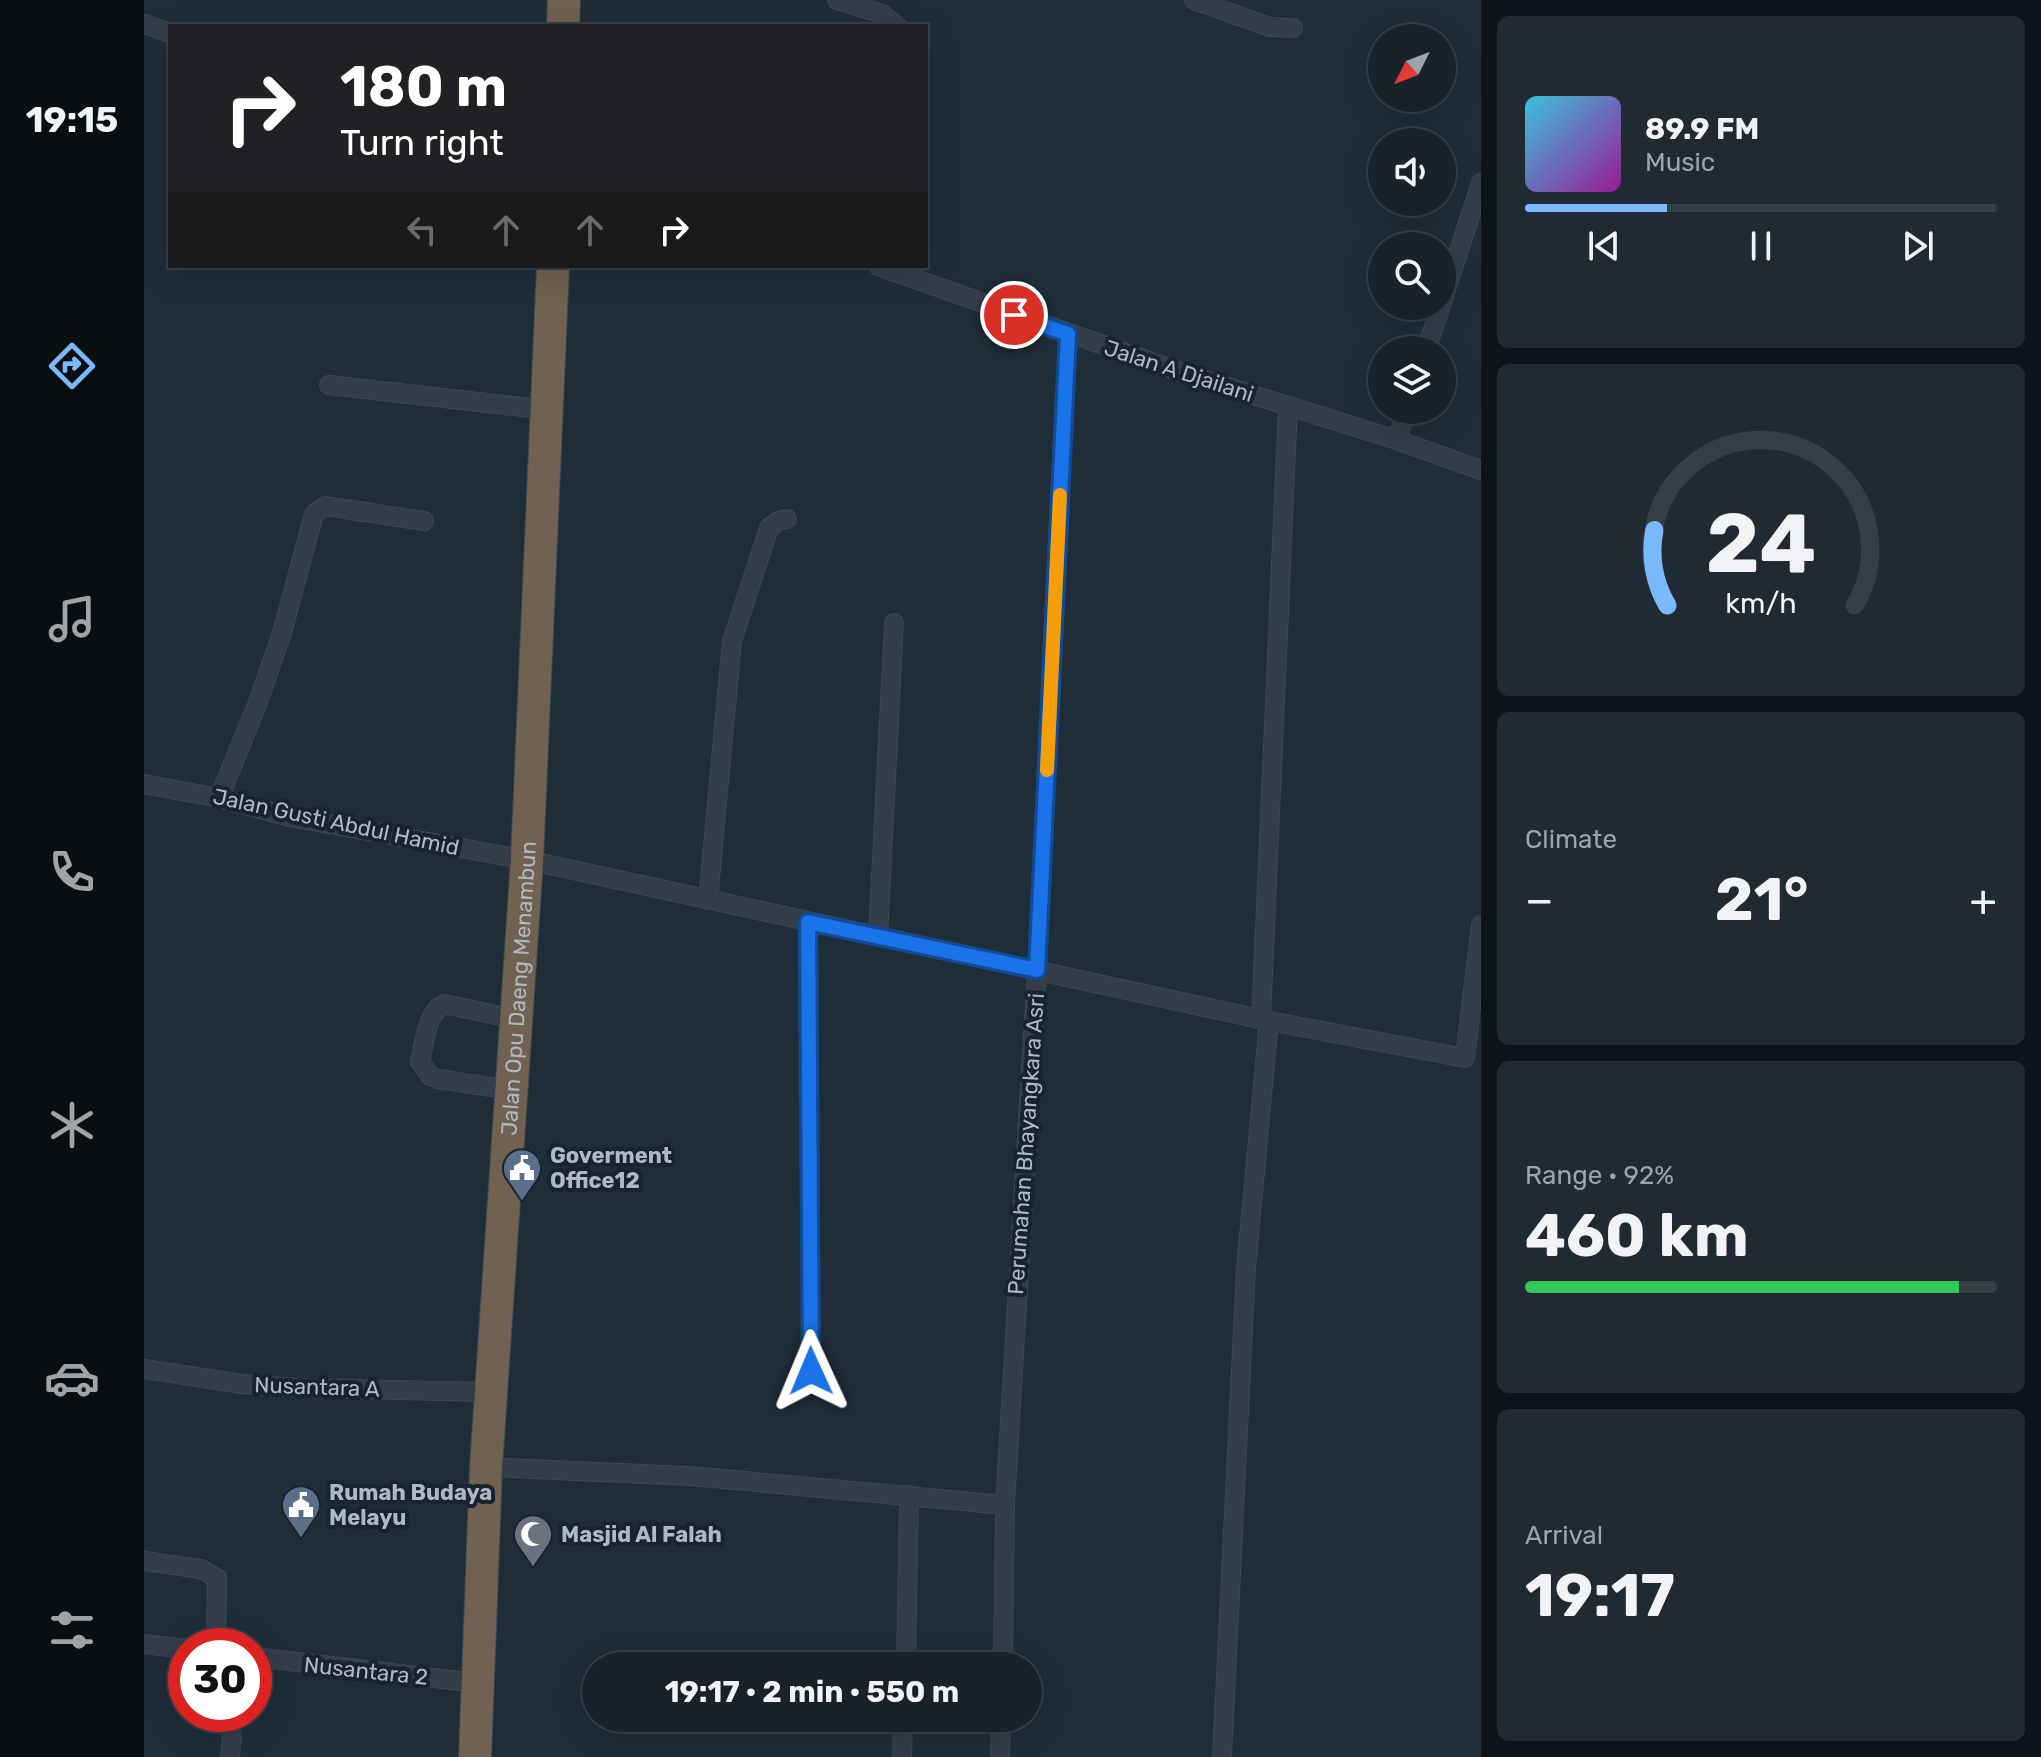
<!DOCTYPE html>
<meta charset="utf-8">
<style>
:root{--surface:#17222b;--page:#202a33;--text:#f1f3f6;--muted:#9ea4a9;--line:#363f47;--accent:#7bb9fe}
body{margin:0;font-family:Rubik,sans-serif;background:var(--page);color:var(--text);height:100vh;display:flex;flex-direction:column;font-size:30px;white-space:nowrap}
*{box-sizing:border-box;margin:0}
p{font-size:26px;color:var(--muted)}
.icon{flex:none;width:44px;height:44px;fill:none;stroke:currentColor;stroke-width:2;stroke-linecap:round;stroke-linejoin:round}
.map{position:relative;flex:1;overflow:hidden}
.panel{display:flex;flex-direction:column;gap:16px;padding:16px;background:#0d1318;width:560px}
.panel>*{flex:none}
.guide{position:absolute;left:24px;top:24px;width:760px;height:244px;border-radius:0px;box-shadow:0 8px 32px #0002,0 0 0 2px var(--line);background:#202124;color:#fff;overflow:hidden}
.needle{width:52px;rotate:228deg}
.buttons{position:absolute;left:1224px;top:24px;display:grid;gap:16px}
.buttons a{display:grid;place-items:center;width:88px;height:88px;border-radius:50%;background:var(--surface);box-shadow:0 8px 32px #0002,0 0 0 2px var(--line);font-size:40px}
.speed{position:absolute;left:24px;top:1628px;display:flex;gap:16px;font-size:40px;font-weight:700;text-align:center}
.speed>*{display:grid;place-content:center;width:104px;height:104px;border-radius:50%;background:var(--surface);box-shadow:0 8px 32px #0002,0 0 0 2px var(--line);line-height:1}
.speed .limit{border:12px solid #d22;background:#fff;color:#111}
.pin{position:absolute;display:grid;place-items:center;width:68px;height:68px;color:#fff;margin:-34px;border:4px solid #fff;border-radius:50%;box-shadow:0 2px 8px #0007}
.me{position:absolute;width:88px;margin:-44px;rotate:359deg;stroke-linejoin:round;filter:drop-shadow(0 0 6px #0008)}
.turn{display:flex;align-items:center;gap:28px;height:168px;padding:0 40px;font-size:36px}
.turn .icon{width:104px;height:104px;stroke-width:2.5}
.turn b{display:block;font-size:56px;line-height:68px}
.lanes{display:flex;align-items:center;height:76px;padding:0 40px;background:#0003;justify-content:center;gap:40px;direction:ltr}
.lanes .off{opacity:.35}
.big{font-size:60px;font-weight:700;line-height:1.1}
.panel .card{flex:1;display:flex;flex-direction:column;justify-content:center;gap:12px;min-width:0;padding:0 28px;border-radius:12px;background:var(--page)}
.panel .dial{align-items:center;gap:0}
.dial svg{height:208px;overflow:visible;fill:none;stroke:var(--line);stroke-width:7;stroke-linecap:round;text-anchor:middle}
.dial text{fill:var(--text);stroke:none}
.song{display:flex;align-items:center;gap:24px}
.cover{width:96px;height:96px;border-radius:12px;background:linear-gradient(135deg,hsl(190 70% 55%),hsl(300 70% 35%))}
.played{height:8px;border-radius:4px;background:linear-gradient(90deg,var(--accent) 30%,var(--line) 30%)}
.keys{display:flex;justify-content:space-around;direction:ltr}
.heat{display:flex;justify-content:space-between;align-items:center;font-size:44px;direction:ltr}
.charge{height:12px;border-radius:6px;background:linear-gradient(90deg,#34c759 92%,var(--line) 0)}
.trip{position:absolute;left:438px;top:1652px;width:460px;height:80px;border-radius:40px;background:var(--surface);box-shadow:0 8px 32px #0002,0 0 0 2px var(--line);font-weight:700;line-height:80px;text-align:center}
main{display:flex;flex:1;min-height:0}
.menu{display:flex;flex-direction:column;width:144px;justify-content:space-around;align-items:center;background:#090e11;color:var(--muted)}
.menu .icon{width:56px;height:56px}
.menu .on{color:var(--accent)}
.menu b{font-size:36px;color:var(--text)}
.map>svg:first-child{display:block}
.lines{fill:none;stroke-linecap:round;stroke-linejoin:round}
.street-casing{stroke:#3d4753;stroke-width:20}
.highway-casing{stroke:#3e4954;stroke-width:34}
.street{stroke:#333e4a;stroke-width:18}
.highway{stroke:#706150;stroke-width:32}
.route-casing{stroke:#114b97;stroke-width:20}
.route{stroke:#1a73e8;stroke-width:14}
.slow{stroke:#f59e0b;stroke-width:14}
.labels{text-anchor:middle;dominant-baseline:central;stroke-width:8;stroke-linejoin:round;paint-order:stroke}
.street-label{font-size:22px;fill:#aeb9c6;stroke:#19232e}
.poi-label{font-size:22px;font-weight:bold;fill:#aeb9c6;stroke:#19232e;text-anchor:start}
</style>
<main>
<nav class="menu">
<b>19:15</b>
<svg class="icon on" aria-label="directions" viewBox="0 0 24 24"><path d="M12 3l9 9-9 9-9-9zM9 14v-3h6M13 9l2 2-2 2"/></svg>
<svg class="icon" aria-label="music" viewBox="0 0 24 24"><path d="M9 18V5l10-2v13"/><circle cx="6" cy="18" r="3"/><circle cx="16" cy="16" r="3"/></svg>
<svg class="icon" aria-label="phone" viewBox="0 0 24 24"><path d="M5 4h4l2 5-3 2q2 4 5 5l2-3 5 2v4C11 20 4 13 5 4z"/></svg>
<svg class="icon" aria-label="climate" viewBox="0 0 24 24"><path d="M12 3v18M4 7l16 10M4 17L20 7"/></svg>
<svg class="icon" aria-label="car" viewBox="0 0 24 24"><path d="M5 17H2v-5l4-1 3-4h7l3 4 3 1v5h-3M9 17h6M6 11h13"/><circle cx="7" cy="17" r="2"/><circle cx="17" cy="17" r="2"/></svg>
<svg class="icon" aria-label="filters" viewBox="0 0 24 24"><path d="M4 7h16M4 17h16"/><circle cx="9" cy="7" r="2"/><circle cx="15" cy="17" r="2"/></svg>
</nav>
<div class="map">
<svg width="1337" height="1757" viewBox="0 0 1337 1757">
<rect width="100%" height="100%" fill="#1f2d39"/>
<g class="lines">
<defs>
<g id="street">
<path d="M693 0 738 14 753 26"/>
<path d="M1050 0 1126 27 1149 28"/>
<path d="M0 24 26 33"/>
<path d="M734 266 1039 373 1253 440 1337 470"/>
<path d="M1298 302 1337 183"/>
<path d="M1282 350 1297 306"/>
<path d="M185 385 404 410"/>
<path d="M1253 440 1262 410"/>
<path d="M0 784 75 798 146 817 383 860 1125 1021 1321 1058 1337 925"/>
<path d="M75 798 113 705 138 633 170 514 181 506 280 521"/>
<path d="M564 900 588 641 625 528 634 521 643 519"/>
<path d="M664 922 667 1371"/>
<path d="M734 936 750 623"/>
<path d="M1117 1019 1144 406"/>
<path d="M367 1090 294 1079 286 1076 276 1061C281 1042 282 1013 300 1004L371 1019"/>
<path d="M0 1369 98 1384 154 1388 347 1392"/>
<path d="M342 1467 546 1476 861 1505"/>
<path d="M0 1561 57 1569 73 1578 72 1646"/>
<path d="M0 1644 42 1649"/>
<path d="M110 1657 333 1683"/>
<path d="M762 1666 765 1495"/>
<path d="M859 1666 861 1505 893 970 924 334"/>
<path d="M79 1714 88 1736 86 1757"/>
<path d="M758 1757 759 1718"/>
<path d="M856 1757 857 1718"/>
<path d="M1078 1757 1102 1268 1125 1021"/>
</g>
<g id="highway">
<path d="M419 26 420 0"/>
<path id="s1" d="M331 1757 342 1467 383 860 409 266"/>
</g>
</defs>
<use href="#street" class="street-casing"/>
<use href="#highway" class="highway-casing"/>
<use href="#street" class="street"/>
<use href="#highway" class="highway"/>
</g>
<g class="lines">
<defs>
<path id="route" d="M667 1371 664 922 893 970 924 334 870 315"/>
</defs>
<use href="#route" class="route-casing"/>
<use href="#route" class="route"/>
<path class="slow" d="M903 770 916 495"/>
</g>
<defs>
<symbol id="civic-pin" viewBox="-11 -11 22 30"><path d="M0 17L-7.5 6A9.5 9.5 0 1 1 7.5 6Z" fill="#5c6f8a" stroke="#19232e"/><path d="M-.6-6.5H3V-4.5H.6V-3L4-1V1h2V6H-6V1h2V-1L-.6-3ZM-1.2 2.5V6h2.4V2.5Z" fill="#fff"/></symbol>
<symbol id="mosque-pin" viewBox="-11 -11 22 30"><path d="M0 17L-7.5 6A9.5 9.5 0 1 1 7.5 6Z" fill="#6b7280" stroke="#19232e"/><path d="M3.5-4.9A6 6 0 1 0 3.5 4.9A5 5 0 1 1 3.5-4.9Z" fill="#fff"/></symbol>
</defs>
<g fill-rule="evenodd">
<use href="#civic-pin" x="356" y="1146" width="44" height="60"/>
<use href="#civic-pin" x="135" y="1483" width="44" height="60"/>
<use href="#mosque-pin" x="367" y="1512" width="44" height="60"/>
</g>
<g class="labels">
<g class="street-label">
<text transform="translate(1035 371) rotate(18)">Jalan A Djailani</text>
<text transform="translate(192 822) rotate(12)">Jalan Gusti Abdul Hamid</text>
<text stroke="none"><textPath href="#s1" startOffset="770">Jalan Opu Daeng Menambun</textPath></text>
<text transform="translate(882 1144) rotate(-86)">Perumahan Bhayangkara Asri</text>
<text transform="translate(173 1387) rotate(2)">Nusantara A</text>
<text transform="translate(222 1671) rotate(6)">Nusantara 2</text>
</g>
<g class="poi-label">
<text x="406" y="1155">Goverment<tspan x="406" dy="25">Office12</tspan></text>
<text x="185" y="1492">Rumah Budaya<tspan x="185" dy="25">Melayu</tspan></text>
<text x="417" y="1534">Masjid Al Falah</text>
</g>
</g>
</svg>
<div class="buttons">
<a><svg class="needle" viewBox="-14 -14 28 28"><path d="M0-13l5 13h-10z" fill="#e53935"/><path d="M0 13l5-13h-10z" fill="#9ea4a9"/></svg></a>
<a><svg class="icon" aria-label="sound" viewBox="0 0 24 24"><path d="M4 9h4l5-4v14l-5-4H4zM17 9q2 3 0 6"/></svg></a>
<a><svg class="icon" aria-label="search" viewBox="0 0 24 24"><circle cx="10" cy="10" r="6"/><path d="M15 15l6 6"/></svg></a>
<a><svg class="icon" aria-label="layers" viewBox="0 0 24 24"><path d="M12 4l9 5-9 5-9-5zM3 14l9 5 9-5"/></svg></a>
</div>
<div class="speed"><div class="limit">30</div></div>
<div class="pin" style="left:870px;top:315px;background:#d93025"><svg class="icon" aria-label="arrive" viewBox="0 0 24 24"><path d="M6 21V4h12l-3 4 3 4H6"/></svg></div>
<svg class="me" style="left:667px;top:1371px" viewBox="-20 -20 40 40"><path d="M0-17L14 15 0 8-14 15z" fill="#1a73e8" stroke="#fff" stroke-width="4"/></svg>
<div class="trip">19:17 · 2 min · 550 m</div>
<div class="guide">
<div class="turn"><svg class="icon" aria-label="right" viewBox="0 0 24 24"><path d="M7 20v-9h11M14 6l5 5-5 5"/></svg><div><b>180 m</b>Turn right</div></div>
<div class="lanes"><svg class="icon off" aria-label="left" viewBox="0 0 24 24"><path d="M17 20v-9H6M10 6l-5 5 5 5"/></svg><svg class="icon off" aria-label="ahead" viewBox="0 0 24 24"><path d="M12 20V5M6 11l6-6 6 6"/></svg><svg class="icon off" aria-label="ahead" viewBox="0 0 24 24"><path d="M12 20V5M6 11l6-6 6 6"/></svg><svg class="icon" aria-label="right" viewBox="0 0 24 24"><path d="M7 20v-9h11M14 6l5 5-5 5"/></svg></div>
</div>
</div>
<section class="panel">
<div class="card">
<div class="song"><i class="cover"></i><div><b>89.9 FM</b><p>Music</p></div></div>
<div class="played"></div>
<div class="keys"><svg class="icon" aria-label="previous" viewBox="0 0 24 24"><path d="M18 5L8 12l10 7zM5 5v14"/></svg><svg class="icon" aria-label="pause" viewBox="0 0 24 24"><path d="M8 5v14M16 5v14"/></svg><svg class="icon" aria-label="next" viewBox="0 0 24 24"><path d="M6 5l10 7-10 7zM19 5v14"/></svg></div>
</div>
<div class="card dial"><svg viewBox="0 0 100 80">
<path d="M14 69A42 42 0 1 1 86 69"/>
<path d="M14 69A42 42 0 0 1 9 40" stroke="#7bb9fe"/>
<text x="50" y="56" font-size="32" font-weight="700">24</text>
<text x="50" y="72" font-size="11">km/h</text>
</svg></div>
<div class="card"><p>Climate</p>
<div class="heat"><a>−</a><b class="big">21°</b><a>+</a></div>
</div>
<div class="card"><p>Range · 92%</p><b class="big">460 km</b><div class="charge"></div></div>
<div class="card"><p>Arrival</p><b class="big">19:17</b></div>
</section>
</main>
